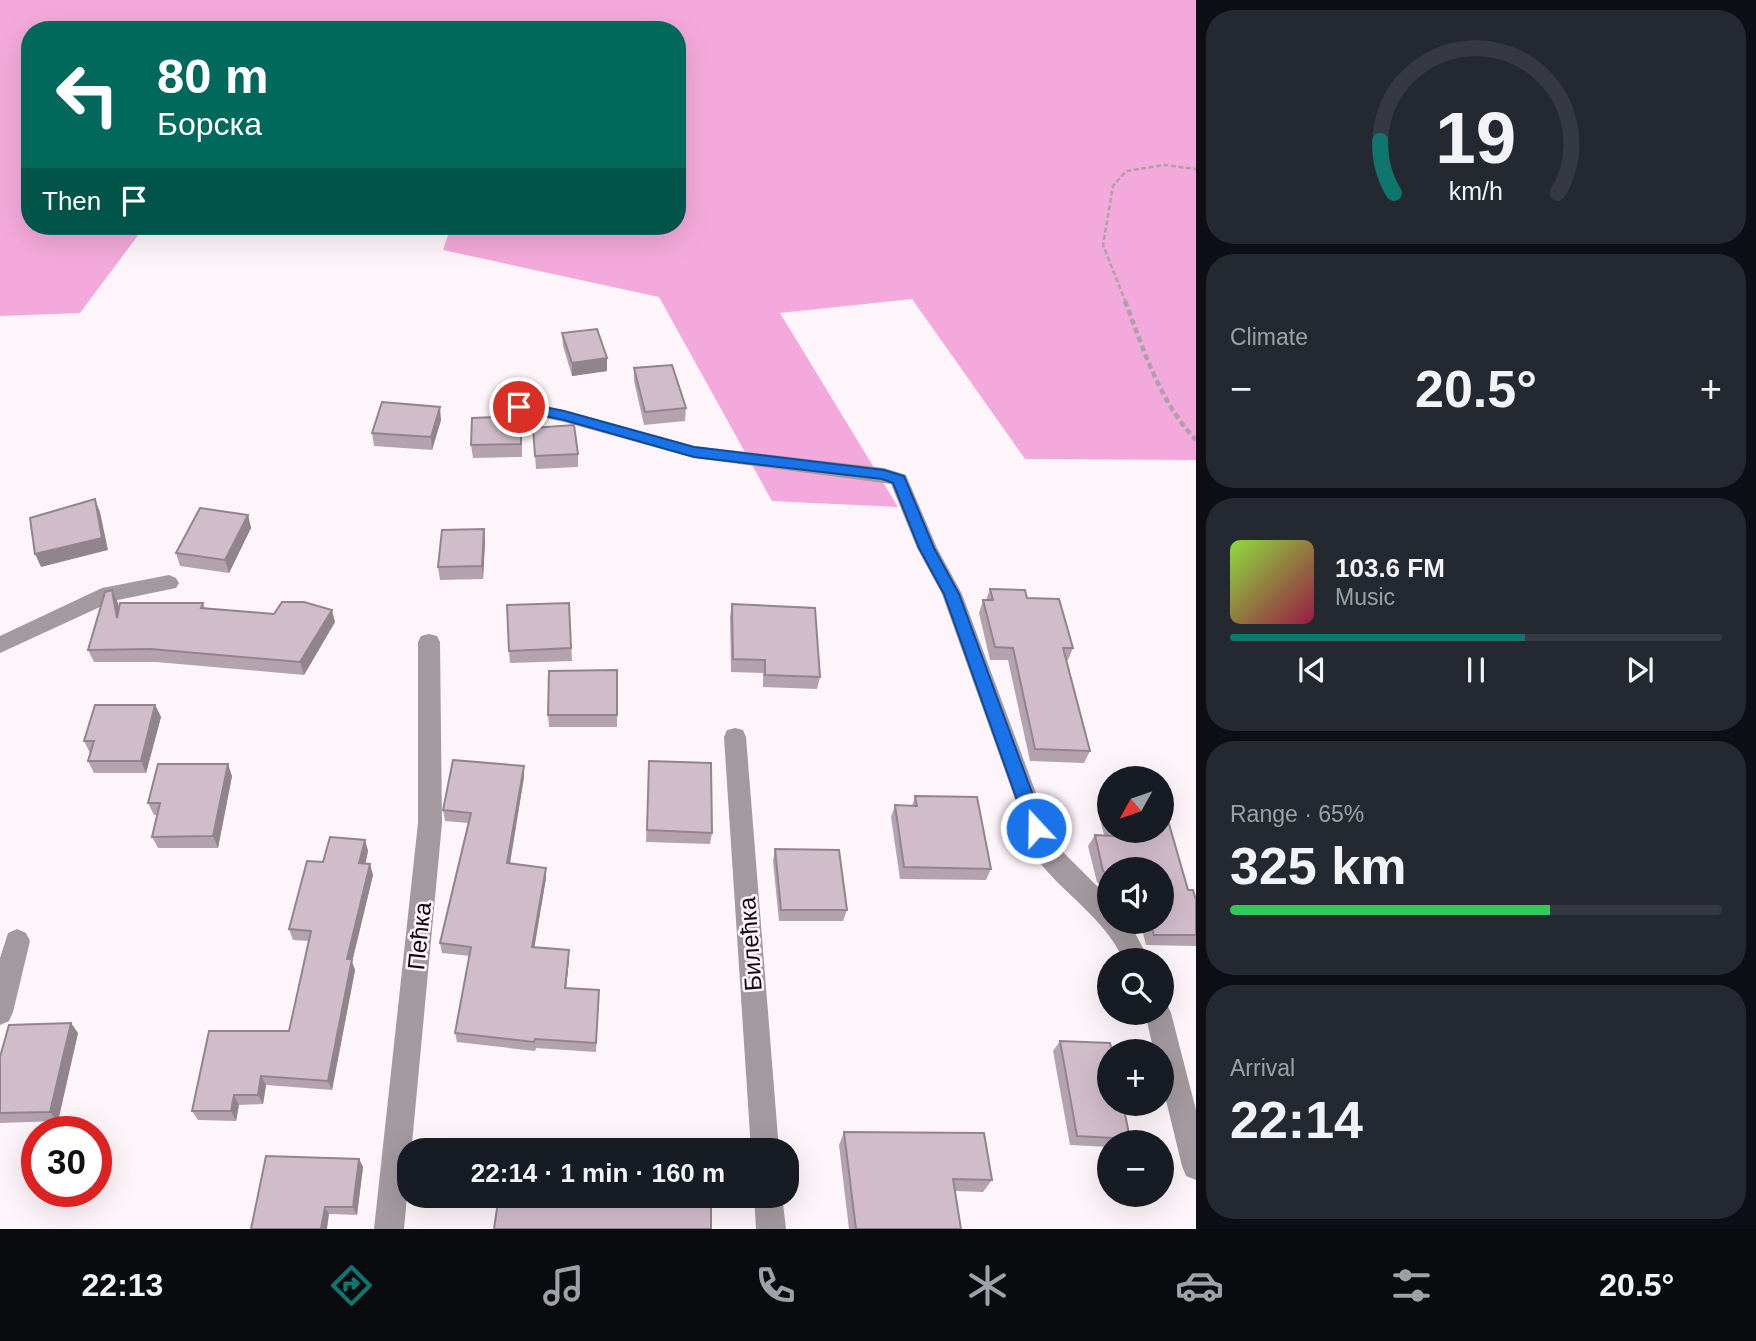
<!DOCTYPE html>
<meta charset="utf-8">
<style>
:root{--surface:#171b24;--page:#242831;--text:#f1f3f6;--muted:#9ea1a6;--line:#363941;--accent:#0f766e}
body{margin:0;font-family:Arial,sans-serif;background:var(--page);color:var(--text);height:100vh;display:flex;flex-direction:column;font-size:26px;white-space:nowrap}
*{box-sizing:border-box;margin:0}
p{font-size:23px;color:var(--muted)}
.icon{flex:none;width:38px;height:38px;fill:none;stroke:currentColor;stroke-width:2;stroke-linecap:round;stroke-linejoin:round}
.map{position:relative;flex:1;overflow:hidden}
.drawer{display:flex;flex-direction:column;gap:10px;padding:10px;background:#0d0f14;width:560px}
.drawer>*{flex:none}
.guide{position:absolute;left:21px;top:21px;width:665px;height:214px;border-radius:28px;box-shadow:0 7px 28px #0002;background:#00695c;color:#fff;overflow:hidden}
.needle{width:46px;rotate:230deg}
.tools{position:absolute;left:1097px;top:766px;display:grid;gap:14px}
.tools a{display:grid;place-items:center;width:77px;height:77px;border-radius:50%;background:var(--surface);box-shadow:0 7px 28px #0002;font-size:35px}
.speed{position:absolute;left:21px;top:1116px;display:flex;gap:14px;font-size:35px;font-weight:700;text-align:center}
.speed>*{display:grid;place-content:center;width:91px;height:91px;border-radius:50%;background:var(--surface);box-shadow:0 7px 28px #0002;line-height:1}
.speed .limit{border:10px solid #d22;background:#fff;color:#111}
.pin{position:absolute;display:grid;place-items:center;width:60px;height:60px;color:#fff;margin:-30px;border:4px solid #fff;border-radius:50%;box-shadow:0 2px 7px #0007}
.me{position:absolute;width:77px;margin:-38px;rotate:339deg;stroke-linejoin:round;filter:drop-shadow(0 0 5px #0008)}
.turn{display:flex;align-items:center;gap:24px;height:147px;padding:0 21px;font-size:32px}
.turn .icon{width:91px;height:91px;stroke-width:2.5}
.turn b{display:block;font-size:49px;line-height:60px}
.then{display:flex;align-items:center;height:66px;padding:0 21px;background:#0003;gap:14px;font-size:26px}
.big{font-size:52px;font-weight:600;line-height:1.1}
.drawer .widget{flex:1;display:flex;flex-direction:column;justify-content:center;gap:10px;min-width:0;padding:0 24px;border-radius:28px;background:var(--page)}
.drawer .dial{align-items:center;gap:0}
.dial svg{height:182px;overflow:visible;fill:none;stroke:var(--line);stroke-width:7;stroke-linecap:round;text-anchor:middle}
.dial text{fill:var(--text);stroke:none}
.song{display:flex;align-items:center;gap:21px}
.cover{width:84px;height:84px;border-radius:10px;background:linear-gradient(135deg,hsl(90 70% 55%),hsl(340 70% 35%))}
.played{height:7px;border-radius:4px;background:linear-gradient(90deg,var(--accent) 60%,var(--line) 60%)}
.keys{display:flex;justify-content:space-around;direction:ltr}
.heat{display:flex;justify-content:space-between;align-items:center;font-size:38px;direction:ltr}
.charge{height:10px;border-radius:5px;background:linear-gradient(90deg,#34c759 65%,var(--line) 0)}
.trip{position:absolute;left:397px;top:1138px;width:402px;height:70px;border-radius:28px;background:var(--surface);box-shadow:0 7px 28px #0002;font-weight:600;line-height:70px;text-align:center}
.dock{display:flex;height:112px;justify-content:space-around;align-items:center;background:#090b0e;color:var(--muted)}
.dock .icon{width:49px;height:49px}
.dock .selected{color:var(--accent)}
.dock b{font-size:32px;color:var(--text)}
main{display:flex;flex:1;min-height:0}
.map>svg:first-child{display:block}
.green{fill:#f4a9dc}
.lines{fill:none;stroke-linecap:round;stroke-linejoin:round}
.path-far1{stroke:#aaa2a7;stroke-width:2.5;stroke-dasharray:5 2.5;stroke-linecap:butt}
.path{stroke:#aaa2a7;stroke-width:4.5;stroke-dasharray:6 3.5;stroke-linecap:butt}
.minor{fill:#a39aa0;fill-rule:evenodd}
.wall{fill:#b4a3ae}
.shaded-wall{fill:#92848d}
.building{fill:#d1bdca;stroke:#92848d;stroke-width:2}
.route{fill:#1a73e8;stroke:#114b97;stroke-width:2}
.labels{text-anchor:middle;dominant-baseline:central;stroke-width:5;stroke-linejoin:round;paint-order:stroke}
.near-street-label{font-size:24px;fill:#120b10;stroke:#fef5fa}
</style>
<main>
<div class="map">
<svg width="1196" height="1229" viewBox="0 0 1196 1229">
<rect width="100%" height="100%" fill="#fef5fa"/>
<path class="green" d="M0 0H1196V460L1025 459 912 299 780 313 898 507 772 501 659 297 443 250 451 226H677V30H30V226H145L80 313 0 316Z"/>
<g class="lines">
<path class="path-far1" d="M1126 303 1103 245 1113 186 1126 171 1164 165 1196 169"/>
<path class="path" d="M1125 301C1144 350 1159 401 1196 440"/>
<g class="minor">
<path d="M519 401 564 410 694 446 884 468 906 475 937 548 962 594 1055 844 1110 899V922H1129L1150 961H1124C1105 918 1064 895 1036 858L942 594 917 548 891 484 694 458 564 422 513 411 510 407Z"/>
<path d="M169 575 176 578 179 583 176 588 113 601 0 653V636L102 588Z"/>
<path d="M429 634 437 636 440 642 442 823 404 1229H374L418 823V642L421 636Z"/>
<path d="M735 728 743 730 746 737 779 1150H751L724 737 727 730Z"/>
<path d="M17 929 26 933 30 941 13 1012 9 1021 0 1025V958L8 933Z"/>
<path d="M1162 1002 1167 1004 1171 1013 1196 1110V1180L1186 1176 1182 1166 1162 1084V1052H1154L1145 1013H1162Z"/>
<path d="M754 1195H782L786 1229H756Z"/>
</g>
</g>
<g class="wall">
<path d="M562 333 607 371 572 376 563 346Z"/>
<path d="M634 368 686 408 685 421 644 425 634 381Z"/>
<path d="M441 420 432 450 374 446 372 433Z"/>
<path d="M533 428 578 454V467L536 469Z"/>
<path d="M522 429V457L473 458 471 445Z"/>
<path d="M248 515 251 528 229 573 180 566 176 553Z"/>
<path d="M484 529 485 542 483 579 440 580 438 567Z"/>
<path d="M990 589 1027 598 1073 648 1068 660H1067L1090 751 1084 763 1030 761 1008 660H990L979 613 983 600H986Z"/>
<path d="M112 590 118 603 119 610 203 603 205 608 335 622 304 675 156 662H94L88 650Z"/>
<path d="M569 603 572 661 510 663 509 651Z"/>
<path d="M732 604 820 677 817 689 763 687V673L731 672 730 617Z"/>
<path d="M617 670V727H549L548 715Z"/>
<path d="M155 705 161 717 146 773H94L88 761 90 753 84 741Z"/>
<path d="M649 761 712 833 710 844 646 842Z"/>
<path d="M232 776 218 848H158L152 837 158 815H154L148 803Z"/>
<path d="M524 777 510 864 546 868V878L534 947 569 950V960L566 989 599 990 596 1052 536 1048 535 1051 457 1042 455 1033 470 956 442 953 440 943 468 823 445 821 443 810Z"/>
<path d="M915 796 991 869 986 880 900 879 891 817 895 805 912 806Z"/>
<path d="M1107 807H1110V831H1162L1188 890 1196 900V946L1146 945 1140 922H1162V870H1110V888L1102 887 1097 882 1088 846 1095 835H1104L1100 819Z"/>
<path d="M365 840 368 851 365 864 373 875 352 962 355 970 332 1090 266 1085 263 1104 239 1105 236 1121 198 1120 192 1111 289 1031 309 941 293 940 289 929 323 862Z"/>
<path d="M775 849 847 910 843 921H779L773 861Z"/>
<path d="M78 1033 58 1121 0 1123V1057Z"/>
<path d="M1060 1041 1130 1139 1127 1143H1110V1147L1070 1145 1053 1051Z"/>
<path d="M844 1132 992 1180 983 1192 955 1191 961 1229H849L839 1145Z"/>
<path d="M359 1159 363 1167 357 1215 329 1214 251 1229Z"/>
</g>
<g class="shaded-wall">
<path d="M607 358V371L572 376V363Z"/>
<path d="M440 407 441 420 432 450 431 437Z"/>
<path d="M95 499 100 512 108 550 41 567 35 554Z"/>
<path d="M248 515 251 528 229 573 225 560Z"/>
<path d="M484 529 485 542 483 579 482 566Z"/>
<path d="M112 590 118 603 123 631 117 618Z"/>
<path d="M332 610 335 622 304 675 300 662Z"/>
<path d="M155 705 161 717 146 773 141 761Z"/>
<path d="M228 764 232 776 218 848 213 836Z"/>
<path d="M524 766V777L508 874 507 863Z"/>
<path d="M365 840 368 851 363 875 359 863Z"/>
<path d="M370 864 373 875 352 962 355 970 332 1090 328 1081 347 959Z"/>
<path d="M546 868V878L533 956 532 947Z"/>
<path d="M569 950V960L565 998V988Z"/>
<path d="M71 1023 78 1033 58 1121 50 1112Z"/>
<path d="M261 1076 266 1085 263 1104 258 1095Z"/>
<path d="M234 1095 239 1105 236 1121 231 1111Z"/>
<path d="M359 1159 363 1167 357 1215 353 1207Z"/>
<path d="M325 1207 329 1214 327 1229H321Z"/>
</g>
<g class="building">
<path d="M597 329 607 358 572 363 562 333Z"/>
<path d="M672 365 686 408 645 412 634 368Z"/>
<path d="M382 402 440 407 431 437 372 433Z"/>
<path d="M521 416V444L471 445 472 418Z"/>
<path d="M574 425 578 454 535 456 533 428Z"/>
<path d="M95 499 102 538 35 554 30 518Z"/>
<path d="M200 508 248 515 225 560 176 553Z"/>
<path d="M484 529 482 566 438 567 442 530Z"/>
<path d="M990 589 1025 590 1027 598 1059 599 1073 648H1063L1090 751 1035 749 1013 648 995 647 983 600H993Z"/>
<path d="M112 590 117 618 120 603H203L201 608 274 614 282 602H304L332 610 300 662 151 649 88 650 105 592Z"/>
<path d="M569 603 571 648 509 651 507 605Z"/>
<path d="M732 604 815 608 820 677 765 675V660L733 659Z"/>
<path d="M617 670V715H548L549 671Z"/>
<path d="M95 705H155L141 761H88L94 741H84Z"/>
<path d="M453 760 524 766 507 863 546 868 532 947 569 950 565 988 599 990 596 1043 535 1039 534 1042 455 1033 471 947 440 943 471 813 443 810Z"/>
<path d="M649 761 711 763 712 833 647 830Z"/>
<path d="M158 764H228L213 836 152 837 160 803H148Z"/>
<path d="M915 796 977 797 991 869 904 867 895 805 917 806Z"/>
<path d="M1107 807H1110V819Z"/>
<path d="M1162 810H1165L1188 890H1193L1196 900V935H1154L1150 922H1162V870H1110V876L1103 871 1095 835 1113 836 1112 831H1162Z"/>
<path d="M330 837 365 840 359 863 370 864 347 959H352L328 1081 261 1076 258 1095H234L231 1111H192L209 1031H289L311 931 289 929 307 861 323 862Z"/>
<path d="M775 849 839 850 847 910H781Z"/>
<path d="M71 1023 50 1112 0 1113V1057L9 1025Z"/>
<path d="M1060 1041 1110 1043 1112 1052H1110V1104H1123L1130 1139 1077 1136Z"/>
<path d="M844 1132 984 1133 992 1180 953 1179 961 1229H856Z"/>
<path d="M266 1156 359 1159 353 1207H325L321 1229H251Z"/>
<path d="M499 1195H711V1229H494Z"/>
</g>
<path class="route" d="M519 402 564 411 694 447 884 470 904 476 934 548 959 594 1045 828 1043 834 1036 836 1030 834 1027 828 944 594 919 548 893 483 882 479 694 457 564 420 515 410V403Z"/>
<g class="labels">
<g class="near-street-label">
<text transform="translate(419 936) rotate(-84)">Пећка</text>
<text transform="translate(750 944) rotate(-94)">Билећка</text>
</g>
</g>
</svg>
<div class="tools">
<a><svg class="needle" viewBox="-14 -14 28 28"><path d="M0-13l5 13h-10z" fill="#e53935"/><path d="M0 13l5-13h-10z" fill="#9ea1a6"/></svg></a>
<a><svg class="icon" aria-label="sound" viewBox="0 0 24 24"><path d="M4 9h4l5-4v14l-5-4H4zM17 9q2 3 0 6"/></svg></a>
<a><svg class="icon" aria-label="search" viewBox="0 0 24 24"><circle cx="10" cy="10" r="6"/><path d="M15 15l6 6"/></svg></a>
<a>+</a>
<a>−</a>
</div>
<div class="speed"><div class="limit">30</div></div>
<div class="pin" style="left:519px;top:407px;background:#d93025"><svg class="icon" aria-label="arrive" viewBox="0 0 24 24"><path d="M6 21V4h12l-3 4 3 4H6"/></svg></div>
<svg class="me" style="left:1036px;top:828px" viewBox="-20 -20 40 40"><circle r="17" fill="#1a73e8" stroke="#fff" stroke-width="3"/><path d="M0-11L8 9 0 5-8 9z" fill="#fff"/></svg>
<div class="trip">22:14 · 1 min · 160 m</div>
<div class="guide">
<div class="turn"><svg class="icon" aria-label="left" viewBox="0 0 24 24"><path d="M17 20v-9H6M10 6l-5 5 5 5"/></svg><div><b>80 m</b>Борска</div></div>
<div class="then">Then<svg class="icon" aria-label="arrive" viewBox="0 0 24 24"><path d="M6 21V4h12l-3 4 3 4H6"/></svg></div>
</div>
</div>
<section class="drawer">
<div class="widget dial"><svg viewBox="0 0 100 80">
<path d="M14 69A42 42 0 1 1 86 69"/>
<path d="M14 69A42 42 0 0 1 8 46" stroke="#0f766e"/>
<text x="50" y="56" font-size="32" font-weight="700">19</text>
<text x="50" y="72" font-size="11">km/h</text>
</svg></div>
<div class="widget"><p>Climate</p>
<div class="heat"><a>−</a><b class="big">20.5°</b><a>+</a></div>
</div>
<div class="widget">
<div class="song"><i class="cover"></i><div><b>103.6 FM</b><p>Music</p></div></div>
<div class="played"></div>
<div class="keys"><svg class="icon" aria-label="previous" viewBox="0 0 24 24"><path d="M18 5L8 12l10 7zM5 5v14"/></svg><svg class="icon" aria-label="pause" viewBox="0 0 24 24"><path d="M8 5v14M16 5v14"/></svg><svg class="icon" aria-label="next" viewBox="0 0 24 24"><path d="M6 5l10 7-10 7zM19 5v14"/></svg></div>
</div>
<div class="widget"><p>Range · 65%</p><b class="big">325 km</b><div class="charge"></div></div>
<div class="widget"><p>Arrival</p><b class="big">22:14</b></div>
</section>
</main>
<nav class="dock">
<b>22:13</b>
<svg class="icon selected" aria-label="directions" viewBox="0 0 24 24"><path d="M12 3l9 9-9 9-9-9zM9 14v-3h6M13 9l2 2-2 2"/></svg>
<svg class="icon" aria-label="music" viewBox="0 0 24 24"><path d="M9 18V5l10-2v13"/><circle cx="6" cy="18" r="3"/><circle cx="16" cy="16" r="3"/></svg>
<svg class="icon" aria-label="phone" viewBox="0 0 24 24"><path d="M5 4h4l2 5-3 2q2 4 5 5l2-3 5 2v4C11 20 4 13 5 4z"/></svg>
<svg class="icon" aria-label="climate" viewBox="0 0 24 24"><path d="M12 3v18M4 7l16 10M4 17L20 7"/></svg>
<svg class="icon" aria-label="car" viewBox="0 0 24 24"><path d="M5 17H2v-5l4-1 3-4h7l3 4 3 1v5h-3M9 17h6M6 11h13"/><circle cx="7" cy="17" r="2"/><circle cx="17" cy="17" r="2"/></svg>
<svg class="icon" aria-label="filters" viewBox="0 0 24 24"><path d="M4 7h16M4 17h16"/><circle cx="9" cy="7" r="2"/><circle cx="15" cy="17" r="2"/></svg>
<b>20.5°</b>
</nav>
